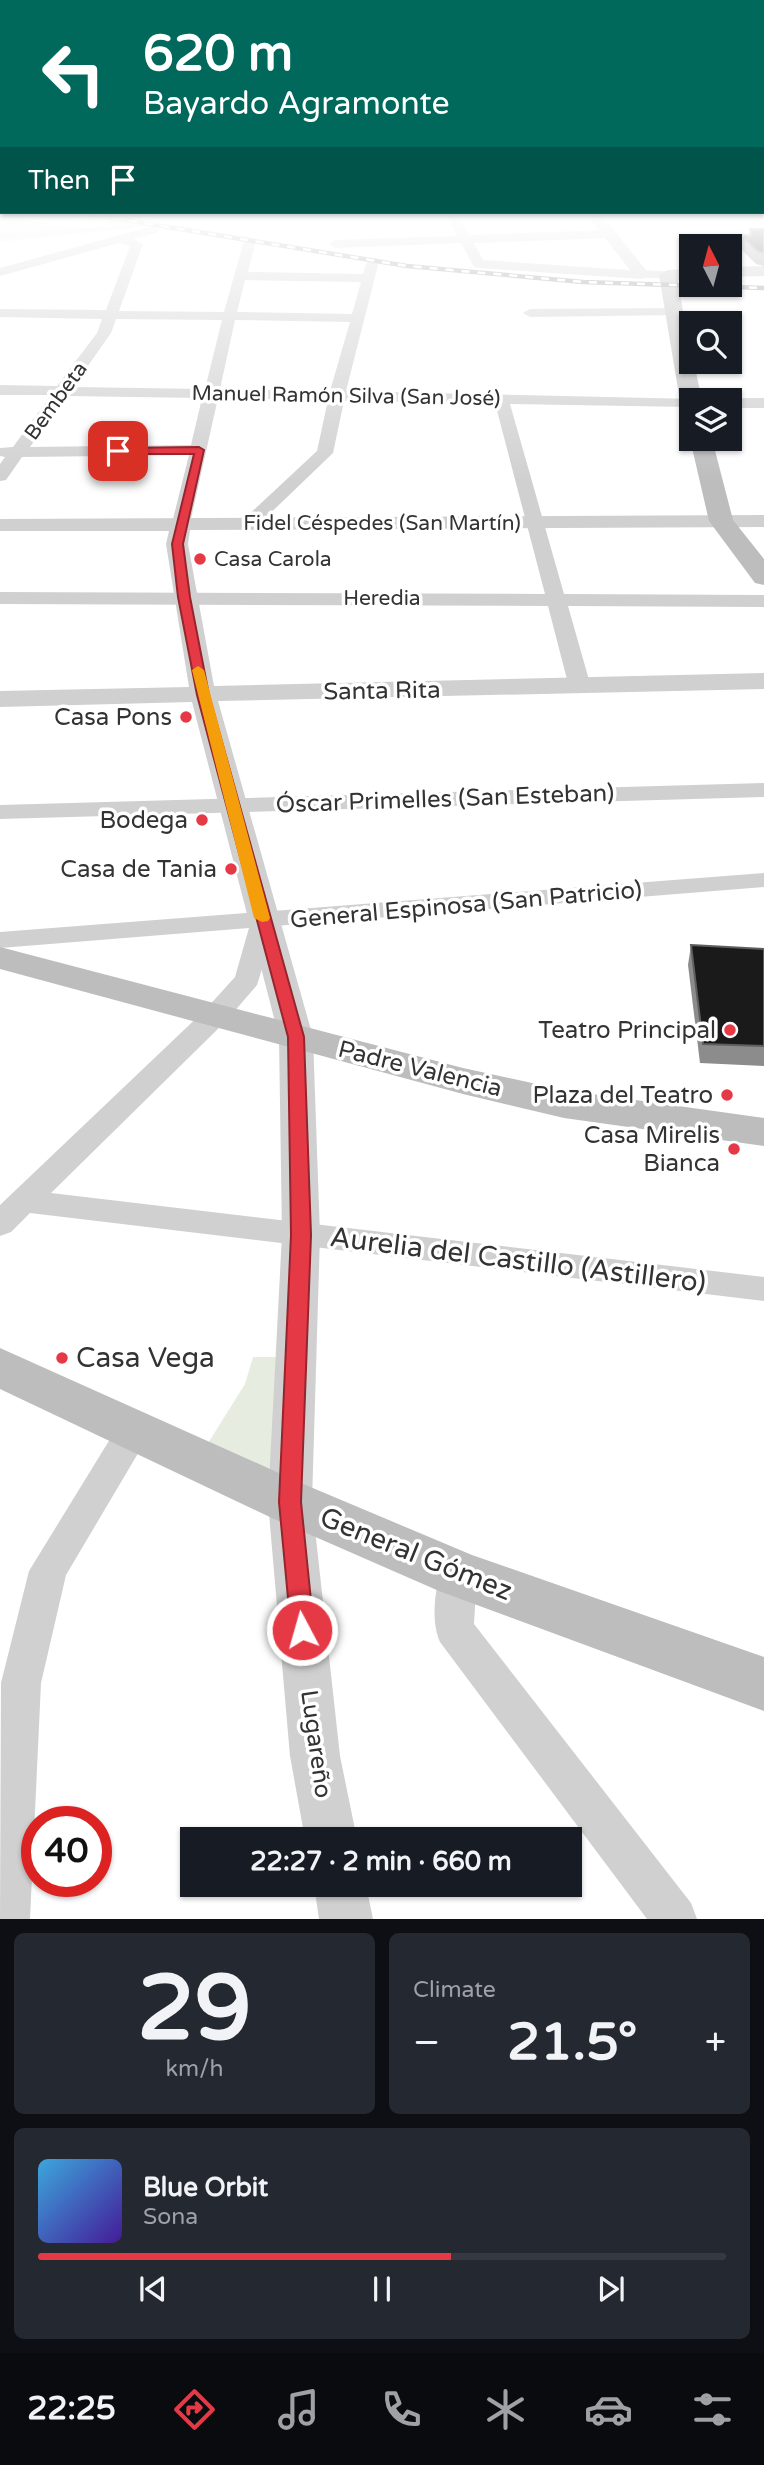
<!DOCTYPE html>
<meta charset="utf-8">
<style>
:root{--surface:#171b24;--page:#242831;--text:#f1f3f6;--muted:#9ea1a6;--line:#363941;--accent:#e63946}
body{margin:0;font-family:"Varela Round",sans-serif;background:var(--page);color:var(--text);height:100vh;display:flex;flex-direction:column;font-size:26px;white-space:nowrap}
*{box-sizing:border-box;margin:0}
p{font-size:23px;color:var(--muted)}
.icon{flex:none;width:38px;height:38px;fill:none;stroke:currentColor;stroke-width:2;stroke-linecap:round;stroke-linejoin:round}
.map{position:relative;height:1919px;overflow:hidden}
.sheet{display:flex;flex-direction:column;gap:14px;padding:14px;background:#0d0f14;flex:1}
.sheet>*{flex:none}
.banner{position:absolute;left:0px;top:0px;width:765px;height:214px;box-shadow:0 2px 5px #0004;background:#00695c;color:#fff;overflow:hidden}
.needle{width:46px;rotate:354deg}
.buttons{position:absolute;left:679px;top:234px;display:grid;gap:14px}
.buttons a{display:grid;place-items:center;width:63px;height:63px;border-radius:0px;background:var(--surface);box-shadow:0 2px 5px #0004;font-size:35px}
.speed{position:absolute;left:21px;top:1806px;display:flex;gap:14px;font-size:35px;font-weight:700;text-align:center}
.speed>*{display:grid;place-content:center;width:91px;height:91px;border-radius:50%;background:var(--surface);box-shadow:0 2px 5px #0004;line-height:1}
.speed .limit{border:10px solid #d22;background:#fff;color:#111}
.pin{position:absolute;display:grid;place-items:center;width:60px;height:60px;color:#fff;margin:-30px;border-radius:14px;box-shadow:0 4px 10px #0006}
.me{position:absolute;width:77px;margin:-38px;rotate:354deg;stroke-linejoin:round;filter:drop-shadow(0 0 5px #0008)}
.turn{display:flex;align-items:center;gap:24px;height:147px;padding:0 28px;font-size:32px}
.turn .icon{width:91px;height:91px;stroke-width:2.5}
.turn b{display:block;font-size:49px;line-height:60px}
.then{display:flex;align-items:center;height:66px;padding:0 28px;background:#0003;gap:14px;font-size:26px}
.big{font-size:52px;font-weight:700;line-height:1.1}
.sheet .card{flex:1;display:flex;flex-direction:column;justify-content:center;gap:10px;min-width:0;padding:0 24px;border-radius:10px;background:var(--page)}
.sheet .dial{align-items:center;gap:0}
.dial b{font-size:91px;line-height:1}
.song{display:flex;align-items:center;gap:21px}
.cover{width:84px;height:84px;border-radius:10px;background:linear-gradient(135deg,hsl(200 70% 55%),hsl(260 70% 35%))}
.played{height:7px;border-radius:4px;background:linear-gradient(90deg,var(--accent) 60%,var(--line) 60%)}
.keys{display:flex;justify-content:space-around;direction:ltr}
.heat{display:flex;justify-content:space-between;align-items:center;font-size:38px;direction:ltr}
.sheet .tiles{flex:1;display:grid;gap:14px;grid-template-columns:1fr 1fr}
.card:last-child{grid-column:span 2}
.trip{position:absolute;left:180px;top:1827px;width:402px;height:70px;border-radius:0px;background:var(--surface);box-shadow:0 2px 5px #0004;font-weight:700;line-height:70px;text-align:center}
.menu{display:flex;height:112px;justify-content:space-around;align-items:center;background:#090b0e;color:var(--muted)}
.menu .icon{width:49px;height:49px}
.menu .selected{color:var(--accent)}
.menu b{font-size:32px;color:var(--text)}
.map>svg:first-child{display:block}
.green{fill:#e6ecdf}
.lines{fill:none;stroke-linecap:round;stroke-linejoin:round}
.stream{stroke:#cfe2ee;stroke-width:3.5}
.minor{fill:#d0d0d0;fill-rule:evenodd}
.tertiary{fill:#d0d0d0;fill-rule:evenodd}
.secondary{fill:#bdbdbd;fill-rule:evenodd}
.rail-casing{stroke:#888;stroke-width:4.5}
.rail{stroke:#fff;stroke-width:2.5;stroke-dasharray:8;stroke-linecap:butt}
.wall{fill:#8c8c8c}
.building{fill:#1a1a1a;stroke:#5f5f5f;stroke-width:2}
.route{fill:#e63946;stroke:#96252e;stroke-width:2}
.slow{fill:#f59e0b}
.poi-dot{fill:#e63946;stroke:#fff;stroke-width:2.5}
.labels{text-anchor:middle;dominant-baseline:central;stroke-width:7;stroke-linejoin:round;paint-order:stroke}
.far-street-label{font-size:21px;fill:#333;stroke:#fff}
.far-poi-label{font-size:21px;fill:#333;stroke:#fff;text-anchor:start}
.street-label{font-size:24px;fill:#333;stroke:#fff}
.poi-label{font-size:24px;fill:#333;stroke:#fff;text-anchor:end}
.near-street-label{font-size:28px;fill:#333;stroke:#fff}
.near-poi-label{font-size:28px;fill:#333;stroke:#fff;text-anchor:start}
</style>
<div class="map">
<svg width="764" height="1919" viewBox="0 0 764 1919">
<rect width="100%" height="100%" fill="#fff"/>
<g class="green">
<path d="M53 213H119L157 220 143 227 0 242V217L91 229 109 223Z"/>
<path d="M253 1357H286L272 1468 255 1471 205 1448 245 1384Z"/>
</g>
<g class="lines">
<path class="stream" d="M0 236 130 227"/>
<g class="minor">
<path d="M445 213H457L469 235 610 230 616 234 610 238 474 243 483 260 642 271 649 275 642 279 479 268 474 267 461 243 335 248 329 244 335 240 457 236Z"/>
<path d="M153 226 159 230 157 233 133 239 143 244 119 311 224 312 243 244 249 240 255 244 248 272 363 274 367 262H377L378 265 346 391 696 399 698 401H691V407L510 404 564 594 764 595V607L568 606 591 687 580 693 569 687 548 606 0 604V592L545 594 495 403 344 401 333 453 257 526 251 527 242 522 245 518 317 451 328 400 218 398 190 523 181 528 172 523 189 455 22 457 6 480 0 481V464L5 457 0 456V448L13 447 51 395H0V385L57 386 97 333 102 319 0 317V309L106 310 130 246 119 243 0 276V268ZM245 280 361 282 352 314 237 312ZM116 319 222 320 205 389 73 387 111 333ZM235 320 350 322 330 391 220 389ZM66 396 202 398 191 445 30 447Z"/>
<path d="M675 308 680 309V315L530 317 523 313 530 309Z"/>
<path d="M730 398H764V408H730V401H724Z"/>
<path d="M764 783V797L0 819V805Z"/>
<path d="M764 873V887L275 926 257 985 226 1021 51 1193 764 1277V1301L30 1213 11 1232 0 1236V1205L206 1009 235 977 249 928 0 948V932Z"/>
<path d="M135 1413 147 1418 153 1428 66 1575 41 1683 30 1919H0L1 1683 29 1571 123 1418Z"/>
<path d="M458 1557 471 1562 477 1574 474 1624 691 1903 697 1919H647L440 1642C430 1620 435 1583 445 1562Z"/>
</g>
<g class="tertiary">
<path d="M586 213H600L646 270 674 272V278H636Z"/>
<path d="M764 515V527L190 530 188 544 214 686 764 673V689L218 701 313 1037 320 1235 312 1502 340 1756 357 1839H305L290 1756 268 1502 282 1235 279 1037 192 702 0 707V691L189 687 166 544 169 531H0V519Z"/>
<path d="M314 1885H366L373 1919H319Z"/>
</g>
<g class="secondary">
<path d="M764 266V276L730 277V267Z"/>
<path d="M691 269V279L678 280 691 362H694L702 401H691V408L680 401 659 275 668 270Z"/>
<path d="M691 437V439H712L733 520 764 559V585L755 583 709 521 690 439Z"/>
<path d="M0 947 463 1068 564 1090 764 1118V1146L564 1118 463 1094 0 969Z"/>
<path d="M0 1348 308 1486 472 1555 764 1657V1711L439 1591 272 1518 0 1389Z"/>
</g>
<defs>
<path id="rail" d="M82 213 407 266 583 282 764 288"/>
</defs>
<use href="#rail" class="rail-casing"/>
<use href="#rail" class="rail"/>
</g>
<g class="wall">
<path d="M750 229H764V266L756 264 739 247 740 235H749Z"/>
<path d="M691 945 764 949V1066L700 1063 688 965Z"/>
</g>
<g class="building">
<path d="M750 229H764V253L757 251 740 235H751Z"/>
<path d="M691 945 764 949V1046L703 1044Z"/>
</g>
<linearGradient id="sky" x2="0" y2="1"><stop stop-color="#9ec6ea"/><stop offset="0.44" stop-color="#fff"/><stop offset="1" stop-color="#fff" stop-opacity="0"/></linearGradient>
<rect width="764" height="482" fill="url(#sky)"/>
<path class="route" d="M199 447 204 450 183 544 190 597 209 695 304 1037 311 1235 301 1502 314 1630 311 1637 302 1641 294 1637 291 1630 279 1502 291 1235 288 1037 197 695 178 597 172 544 194 454H118L113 451 118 448Z"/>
<path class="slow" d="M198 666 204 670 270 918 268 921 262 922 254 918 192 670Z"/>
<g class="poi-dot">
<circle cx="200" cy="559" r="7"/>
<circle cx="186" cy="717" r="7"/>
<circle cx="202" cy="820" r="7"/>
<circle cx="231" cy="869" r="7"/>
<circle cx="730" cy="1030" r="7"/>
<circle cx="727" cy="1095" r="7"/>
<circle cx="734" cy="1149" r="7"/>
<circle cx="62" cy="1358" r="7"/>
</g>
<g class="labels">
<g class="far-street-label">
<text transform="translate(346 396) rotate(1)">Manuel Ramón Silva (San José)</text>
<text transform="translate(56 401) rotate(-54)">Bembeta</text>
<text x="382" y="523">Fidel Céspedes (San Martín)</text>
<text x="382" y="598">Heredia</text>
</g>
<g class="far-poi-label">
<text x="214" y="559">Casa Carola</text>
</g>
<g class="street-label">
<text transform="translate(382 691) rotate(-1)">Santa Rita</text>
<text transform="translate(445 799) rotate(-2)">Óscar Primelles (San Esteban)</text>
<text transform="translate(466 905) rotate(-5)">General Espinosa (San Patricio)</text>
<text transform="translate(420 1069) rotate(14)">Padre Valencia</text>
<text transform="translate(316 1744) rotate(82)">Lugareño</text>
</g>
<g class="poi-label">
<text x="172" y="717">Casa Pons</text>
<text x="188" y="820">Bodega</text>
<text x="217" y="869">Casa de Tania</text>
<text x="716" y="1030">Teatro Principal</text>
<text x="713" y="1095">Plaza del Teatro</text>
<text x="720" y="1135">Casa Mirelis<tspan x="720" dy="28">Bianca</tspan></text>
</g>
<g class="near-street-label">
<text transform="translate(518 1260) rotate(7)">Aurelia del Castillo (Astillero)</text>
<text transform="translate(416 1554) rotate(22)">General Gómez</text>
</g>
<g class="near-poi-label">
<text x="76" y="1358">Casa Vega</text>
</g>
</g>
</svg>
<div class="buttons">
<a><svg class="needle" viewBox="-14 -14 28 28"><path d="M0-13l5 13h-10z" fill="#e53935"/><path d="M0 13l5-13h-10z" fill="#9ea1a6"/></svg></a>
<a><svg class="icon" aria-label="search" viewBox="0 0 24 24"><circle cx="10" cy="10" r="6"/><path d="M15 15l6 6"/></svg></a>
<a><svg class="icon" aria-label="layers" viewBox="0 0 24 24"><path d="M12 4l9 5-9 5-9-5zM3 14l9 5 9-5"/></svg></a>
</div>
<div class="speed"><div class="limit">40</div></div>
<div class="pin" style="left:118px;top:451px;background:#d93025"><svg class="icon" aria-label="arrive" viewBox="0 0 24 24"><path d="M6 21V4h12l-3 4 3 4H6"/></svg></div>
<svg class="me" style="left:302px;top:1630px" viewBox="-20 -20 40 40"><circle r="17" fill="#e63946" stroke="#fff" stroke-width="3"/><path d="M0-11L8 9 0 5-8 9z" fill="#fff"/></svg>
<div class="trip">22:27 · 2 min · 660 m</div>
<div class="banner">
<div class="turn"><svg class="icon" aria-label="left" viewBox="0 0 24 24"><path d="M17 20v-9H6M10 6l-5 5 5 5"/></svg><div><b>620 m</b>Bayardo Agramonte</div></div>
<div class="then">Then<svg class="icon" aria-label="arrive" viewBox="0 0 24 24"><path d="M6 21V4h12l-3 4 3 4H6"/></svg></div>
</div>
</div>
<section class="sheet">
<div class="tiles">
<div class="card dial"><b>29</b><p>km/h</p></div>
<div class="card"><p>Climate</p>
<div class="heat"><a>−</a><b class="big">21.5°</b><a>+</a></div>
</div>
<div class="card">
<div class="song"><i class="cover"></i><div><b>Blue Orbit</b><p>Sona</p></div></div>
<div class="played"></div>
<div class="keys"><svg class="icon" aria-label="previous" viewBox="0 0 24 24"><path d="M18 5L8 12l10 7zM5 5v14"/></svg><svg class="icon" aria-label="pause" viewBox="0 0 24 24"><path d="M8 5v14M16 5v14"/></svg><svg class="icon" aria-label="next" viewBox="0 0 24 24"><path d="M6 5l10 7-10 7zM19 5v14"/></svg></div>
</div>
</div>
</section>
<nav class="menu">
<b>22:25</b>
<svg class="icon selected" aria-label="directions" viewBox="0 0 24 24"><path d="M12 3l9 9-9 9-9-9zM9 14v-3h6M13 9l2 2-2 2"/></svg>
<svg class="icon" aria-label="music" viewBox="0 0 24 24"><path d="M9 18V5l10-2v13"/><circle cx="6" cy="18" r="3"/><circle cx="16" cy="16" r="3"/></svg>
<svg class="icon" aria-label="phone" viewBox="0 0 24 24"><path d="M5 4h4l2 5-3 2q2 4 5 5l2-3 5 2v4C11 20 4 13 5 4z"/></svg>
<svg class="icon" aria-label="climate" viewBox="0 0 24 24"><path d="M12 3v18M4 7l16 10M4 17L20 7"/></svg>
<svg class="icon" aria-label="car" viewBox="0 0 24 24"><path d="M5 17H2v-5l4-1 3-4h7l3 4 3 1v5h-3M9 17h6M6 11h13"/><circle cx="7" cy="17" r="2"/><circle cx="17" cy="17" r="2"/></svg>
<svg class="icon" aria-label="filters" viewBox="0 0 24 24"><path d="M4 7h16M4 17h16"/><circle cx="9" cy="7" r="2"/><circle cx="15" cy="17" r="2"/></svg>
</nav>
